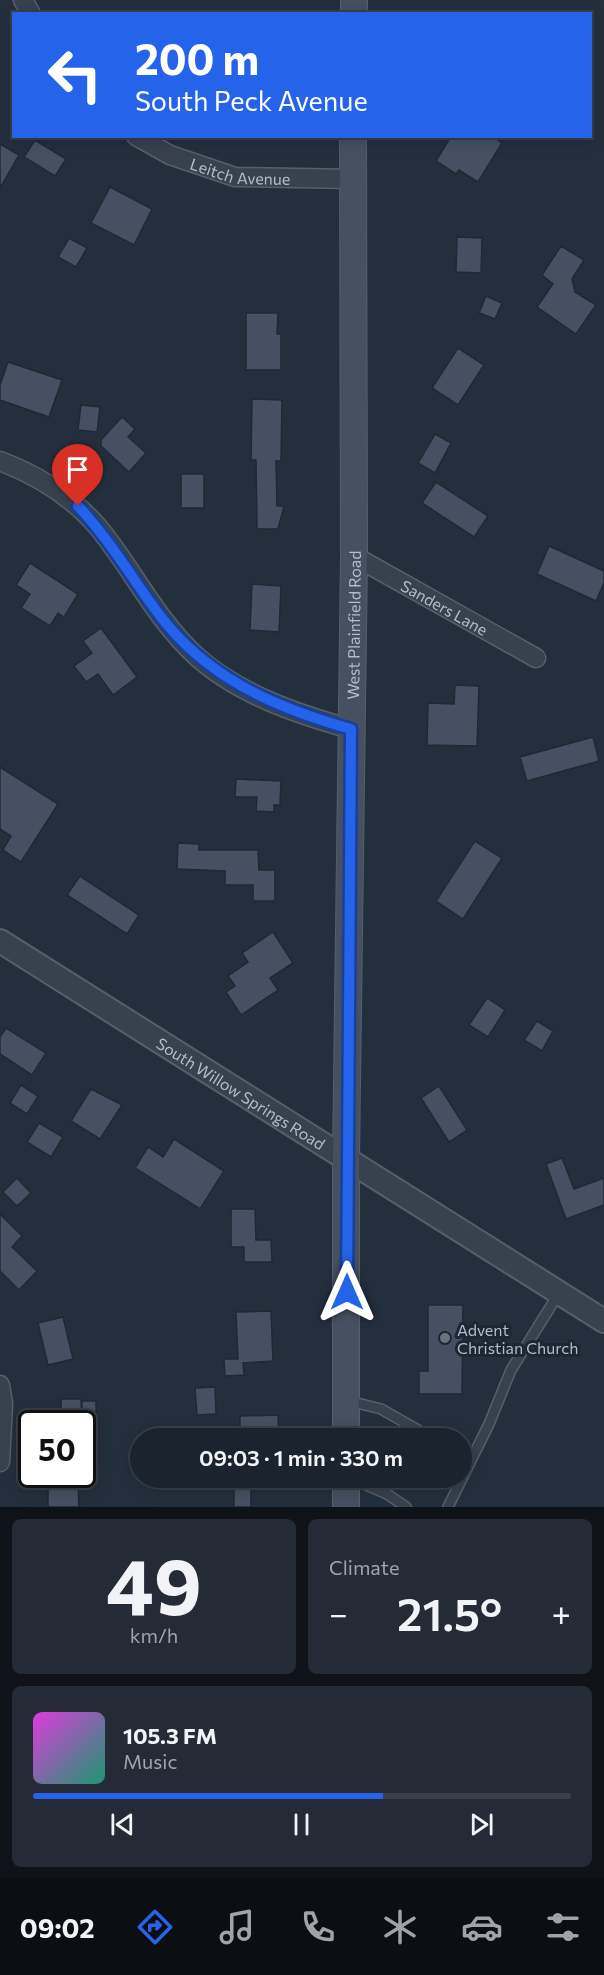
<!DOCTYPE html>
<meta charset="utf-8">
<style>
:root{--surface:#1b232e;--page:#242b36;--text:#f1f3f6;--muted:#a0a4aa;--line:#39404a;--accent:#2563eb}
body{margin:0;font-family:Commissioner,sans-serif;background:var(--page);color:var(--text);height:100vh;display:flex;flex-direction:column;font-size:22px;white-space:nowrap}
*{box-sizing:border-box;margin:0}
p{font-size:20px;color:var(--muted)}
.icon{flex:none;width:33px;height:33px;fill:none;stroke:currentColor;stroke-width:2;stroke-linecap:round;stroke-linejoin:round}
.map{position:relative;height:1507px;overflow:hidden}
.side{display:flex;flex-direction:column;gap:12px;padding:12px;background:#0f1319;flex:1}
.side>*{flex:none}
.banner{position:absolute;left:12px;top:12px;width:580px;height:126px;border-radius:0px;box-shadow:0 3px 15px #0003,0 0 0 2px var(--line);background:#2563eb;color:#fff;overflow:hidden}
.speed{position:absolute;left:18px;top:1410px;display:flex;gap:12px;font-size:30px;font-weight:700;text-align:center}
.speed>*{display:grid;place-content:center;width:78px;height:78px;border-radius:50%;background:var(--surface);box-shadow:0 3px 15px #0003,0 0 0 2px var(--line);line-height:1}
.speed .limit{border:3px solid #111;border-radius:9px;background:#fff;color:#111}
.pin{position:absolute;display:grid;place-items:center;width:51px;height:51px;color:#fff;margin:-62px -26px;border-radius:50% 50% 50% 0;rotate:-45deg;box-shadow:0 0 6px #0007}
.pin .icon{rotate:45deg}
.me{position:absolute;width:66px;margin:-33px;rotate:0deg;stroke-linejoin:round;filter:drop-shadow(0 0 4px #0008)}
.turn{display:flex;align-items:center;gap:21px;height:126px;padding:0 24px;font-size:27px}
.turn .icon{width:78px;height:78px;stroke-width:2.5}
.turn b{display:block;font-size:42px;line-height:51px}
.big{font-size:45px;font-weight:600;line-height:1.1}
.side .widget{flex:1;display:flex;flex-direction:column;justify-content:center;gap:9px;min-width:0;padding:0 21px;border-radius:9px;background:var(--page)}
.side .dial{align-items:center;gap:0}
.dial b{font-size:78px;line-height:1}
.song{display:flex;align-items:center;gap:18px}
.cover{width:72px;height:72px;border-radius:9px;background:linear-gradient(135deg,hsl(300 70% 55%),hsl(160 70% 35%))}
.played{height:6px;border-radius:3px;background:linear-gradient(90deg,var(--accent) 65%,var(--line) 65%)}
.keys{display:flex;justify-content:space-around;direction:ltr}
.heat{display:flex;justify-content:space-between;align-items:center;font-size:33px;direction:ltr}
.side .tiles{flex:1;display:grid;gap:12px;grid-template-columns:1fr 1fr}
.widget:last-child{grid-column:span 2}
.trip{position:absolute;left:130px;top:1428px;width:342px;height:60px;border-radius:30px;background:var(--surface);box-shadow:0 3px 15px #0003,0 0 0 2px var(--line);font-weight:600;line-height:60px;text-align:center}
.dock{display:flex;height:96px;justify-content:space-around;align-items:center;background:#0b0e12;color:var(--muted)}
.dock .icon{width:42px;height:42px}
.dock .current{color:var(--accent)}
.dock b{font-size:27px;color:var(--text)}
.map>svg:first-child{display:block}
.building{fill:#455162;stroke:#1f2835;stroke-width:1.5}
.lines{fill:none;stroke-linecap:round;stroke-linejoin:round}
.service-casing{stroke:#565f6c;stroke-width:12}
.minor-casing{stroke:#565f6c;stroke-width:21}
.tertiary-casing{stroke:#565f6c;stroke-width:26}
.secondary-casing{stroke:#565f6c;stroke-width:28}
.service{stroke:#38414e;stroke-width:9}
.minor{stroke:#38414e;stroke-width:18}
.tertiary{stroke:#38414e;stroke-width:22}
.secondary{stroke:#465061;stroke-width:26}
.route-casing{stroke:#184099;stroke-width:15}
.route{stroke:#2563eb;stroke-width:10}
.worship-dot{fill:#6b7280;stroke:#1d2633;stroke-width:2}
.labels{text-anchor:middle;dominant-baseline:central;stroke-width:6;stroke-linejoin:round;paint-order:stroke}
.street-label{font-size:16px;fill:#b4bcc9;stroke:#1d2633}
.poi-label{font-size:16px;fill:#b4bcc9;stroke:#1d2633;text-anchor:start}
</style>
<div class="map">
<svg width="604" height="1507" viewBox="0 0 604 1507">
<rect width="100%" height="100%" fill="#242f3e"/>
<g class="building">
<path d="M451 136H492L502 143 478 182 459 170 456 174 436 161Z"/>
<path d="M35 140 66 159 55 176 24 157Z"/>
<path d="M0 144 19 155 0 188Z"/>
<path d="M110 187 152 209 134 245 91 223Z"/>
<path d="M457 237 482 238 481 273 456 272Z"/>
<path d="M69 238 87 248 76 267 58 257Z"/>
<path d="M561 246 584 260 572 279 575 292 596 305 576 334 537 307 553 284 542 275Z"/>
<path d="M486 296 502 303 495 319 479 313Z"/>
<path d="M246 313H278L277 334H281V370H246Z"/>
<path d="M458 348 484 365 458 405 432 388Z"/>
<path d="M8 362 62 380 49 417 0 400V385Z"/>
<path d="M252 399 282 400 281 461H276L277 506H284L278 529H257L256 460H251Z"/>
<path d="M81 405 100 407 97 432 78 430Z"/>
<path d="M122 417 135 429 128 437 146 453 129 472 101 446V440Z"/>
<path d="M435 434 451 443 435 473 418 463Z"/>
<rect x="181" y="474" width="23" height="34"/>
<path d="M436 482 488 516 474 537 422 503Z"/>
<path d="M549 546 604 571V583L596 601 537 574Z"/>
<path d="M30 563 78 594 64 617 58 613 50 626 21 608 30 594 16 585Z"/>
<path d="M252 584 281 586 279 632 250 630Z"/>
<path d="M101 628 137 677 113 695 98 674 86 682 74 666 92 653 83 641Z"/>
<path d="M455 685 479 686 477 746 427 745 428 703 454 704Z"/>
<path d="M593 737 599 761 527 781 520 757Z"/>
<path d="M0 767 58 804 21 862 3 850 11 836 0 829Z"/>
<path d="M236 779 281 781 280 805H274V812L256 811 257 797H235Z"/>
<path d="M475 841 502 858 463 919 436 901Z"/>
<path d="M178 843 199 844V850H258L259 870H275V901H253V885H225V871L177 869Z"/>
<path d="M80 876 139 915 127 934 67 895Z"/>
<path d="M273 932 293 963 270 978 278 990 241 1015 226 992 235 986 228 976 248 962 242 953Z"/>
<path d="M487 998 505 1010 488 1037 469 1025Z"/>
<path d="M537 1021 553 1031 542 1051 524 1040Z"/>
<path d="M6 1028 46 1053 32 1075 0 1054V1037Z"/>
<path d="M21 1085 38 1096 27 1114 10 1103Z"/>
<path d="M439 1086 467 1130 449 1142 421 1098Z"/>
<path d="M91 1089 122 1105 100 1139 71 1121Z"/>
<path d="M39 1123 63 1137 51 1157 27 1142Z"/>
<path d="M174 1139 224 1171 200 1209 135 1168 148 1147 163 1157Z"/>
<path d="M562 1158 574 1189 604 1178V1205L566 1219 546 1164Z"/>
<path d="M17 1178 31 1193 17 1206 3 1192Z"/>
<path d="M231 1209H255L256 1240H271L272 1262H244V1247H231Z"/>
<path d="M0 1214 22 1236 12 1247 37 1271 19 1290 0 1271Z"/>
<path d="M428 1305H463L462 1394H419V1371H428Z"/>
<path d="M271 1311 273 1361 243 1363 244 1375 225 1376 224 1359H238L236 1312Z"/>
<path d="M63 1317 73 1359 48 1365 38 1323Z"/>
<path d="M215 1387 216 1414 197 1415 195 1388Z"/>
<path d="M61 1399H81L82 1424H61Z"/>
<path d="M82 1401H96V1418H99L98 1465 82 1466Z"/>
<path d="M278 1415 279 1438H240V1416Z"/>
<path d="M78 1483 79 1507H48V1484Z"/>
<path d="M251 1488V1507H234V1489Z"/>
</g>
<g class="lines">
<defs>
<g id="service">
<path d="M349 1401 381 1409 432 1438"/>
<path d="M350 1478 387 1494 406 1507"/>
<path d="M448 1507 489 1424 511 1370 559 1293"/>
</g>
<g id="minor">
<path d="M23 0 31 14"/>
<path id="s1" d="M136 136 170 155 235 177 353 179"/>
<path d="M0 461C37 475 72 497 98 527 132 568 155 618 195 655 237 694 297 714 351 729"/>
<path id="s2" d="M354 556 536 658"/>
<path d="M0 1385 3 1404 0 1462"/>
</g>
<g id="tertiary">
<path id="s3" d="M0 941 604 1321"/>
</g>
<g id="secondary">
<path d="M354 14V0"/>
<path id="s4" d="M346 1438V1158L354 556 353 136"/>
<path d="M346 1507V1478"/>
</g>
</defs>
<use href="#service" class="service-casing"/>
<use href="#minor" class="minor-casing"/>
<use href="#tertiary" class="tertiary-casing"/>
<use href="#secondary" class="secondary-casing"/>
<use href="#service" class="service"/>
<use href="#minor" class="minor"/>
<use href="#tertiary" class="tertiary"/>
<use href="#secondary" class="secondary"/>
</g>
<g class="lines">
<defs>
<path id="route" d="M78 506C109 539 131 577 158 613 206 678 276 708 351 729L347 1292"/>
</defs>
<use href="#route" class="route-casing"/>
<use href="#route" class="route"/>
</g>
<circle class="worship-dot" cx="445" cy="1338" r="6"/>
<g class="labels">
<g class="street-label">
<text stroke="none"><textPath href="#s1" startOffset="112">Leitch Avenue</textPath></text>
<text stroke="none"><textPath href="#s2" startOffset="104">Sanders Lane</textPath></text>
<text stroke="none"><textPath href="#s4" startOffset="813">West Plainfield Road</textPath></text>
<text stroke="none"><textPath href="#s3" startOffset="285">South Willow Springs Road</textPath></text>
</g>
<g class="poi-label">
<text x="457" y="1329">Advent<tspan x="457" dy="18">Christian Church</tspan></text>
</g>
</g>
</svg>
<div class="speed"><div class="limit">50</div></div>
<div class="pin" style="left:78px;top:506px;background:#d93025"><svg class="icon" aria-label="arrive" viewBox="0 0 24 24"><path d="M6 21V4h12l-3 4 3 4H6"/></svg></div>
<svg class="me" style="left:347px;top:1292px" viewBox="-20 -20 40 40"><path d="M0-17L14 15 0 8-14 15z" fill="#2563eb" stroke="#fff" stroke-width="4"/></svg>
<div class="trip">09:03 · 1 min · 330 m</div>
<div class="banner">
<div class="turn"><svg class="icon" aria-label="left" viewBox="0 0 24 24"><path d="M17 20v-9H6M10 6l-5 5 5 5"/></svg><div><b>200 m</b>South Peck Avenue</div></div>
</div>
</div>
<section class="side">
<div class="tiles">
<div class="widget dial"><b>49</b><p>km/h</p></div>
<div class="widget"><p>Climate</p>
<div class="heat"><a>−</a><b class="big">21.5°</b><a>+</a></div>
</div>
<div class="widget">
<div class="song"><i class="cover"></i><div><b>105.3 FM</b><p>Music</p></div></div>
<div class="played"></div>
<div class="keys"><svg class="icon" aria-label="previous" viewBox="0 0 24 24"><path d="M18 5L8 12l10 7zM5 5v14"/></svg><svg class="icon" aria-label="pause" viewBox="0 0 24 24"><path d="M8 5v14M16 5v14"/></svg><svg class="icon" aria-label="next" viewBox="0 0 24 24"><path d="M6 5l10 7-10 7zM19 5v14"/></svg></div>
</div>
</div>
</section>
<nav class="dock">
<b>09:02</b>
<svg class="icon current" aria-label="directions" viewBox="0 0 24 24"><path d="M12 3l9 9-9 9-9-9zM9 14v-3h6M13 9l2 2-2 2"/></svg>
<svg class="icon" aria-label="music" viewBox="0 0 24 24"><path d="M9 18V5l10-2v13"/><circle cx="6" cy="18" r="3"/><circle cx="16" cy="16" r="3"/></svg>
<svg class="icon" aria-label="phone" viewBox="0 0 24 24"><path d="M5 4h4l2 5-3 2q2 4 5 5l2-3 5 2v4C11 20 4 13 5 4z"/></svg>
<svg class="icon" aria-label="climate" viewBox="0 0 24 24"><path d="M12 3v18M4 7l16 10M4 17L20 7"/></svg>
<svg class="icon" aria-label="car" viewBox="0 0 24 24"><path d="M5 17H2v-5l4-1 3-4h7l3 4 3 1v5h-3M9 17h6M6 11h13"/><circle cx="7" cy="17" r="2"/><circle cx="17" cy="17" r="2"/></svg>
<svg class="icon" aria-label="filters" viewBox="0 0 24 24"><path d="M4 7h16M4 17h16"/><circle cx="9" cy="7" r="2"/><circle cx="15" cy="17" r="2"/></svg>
</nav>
